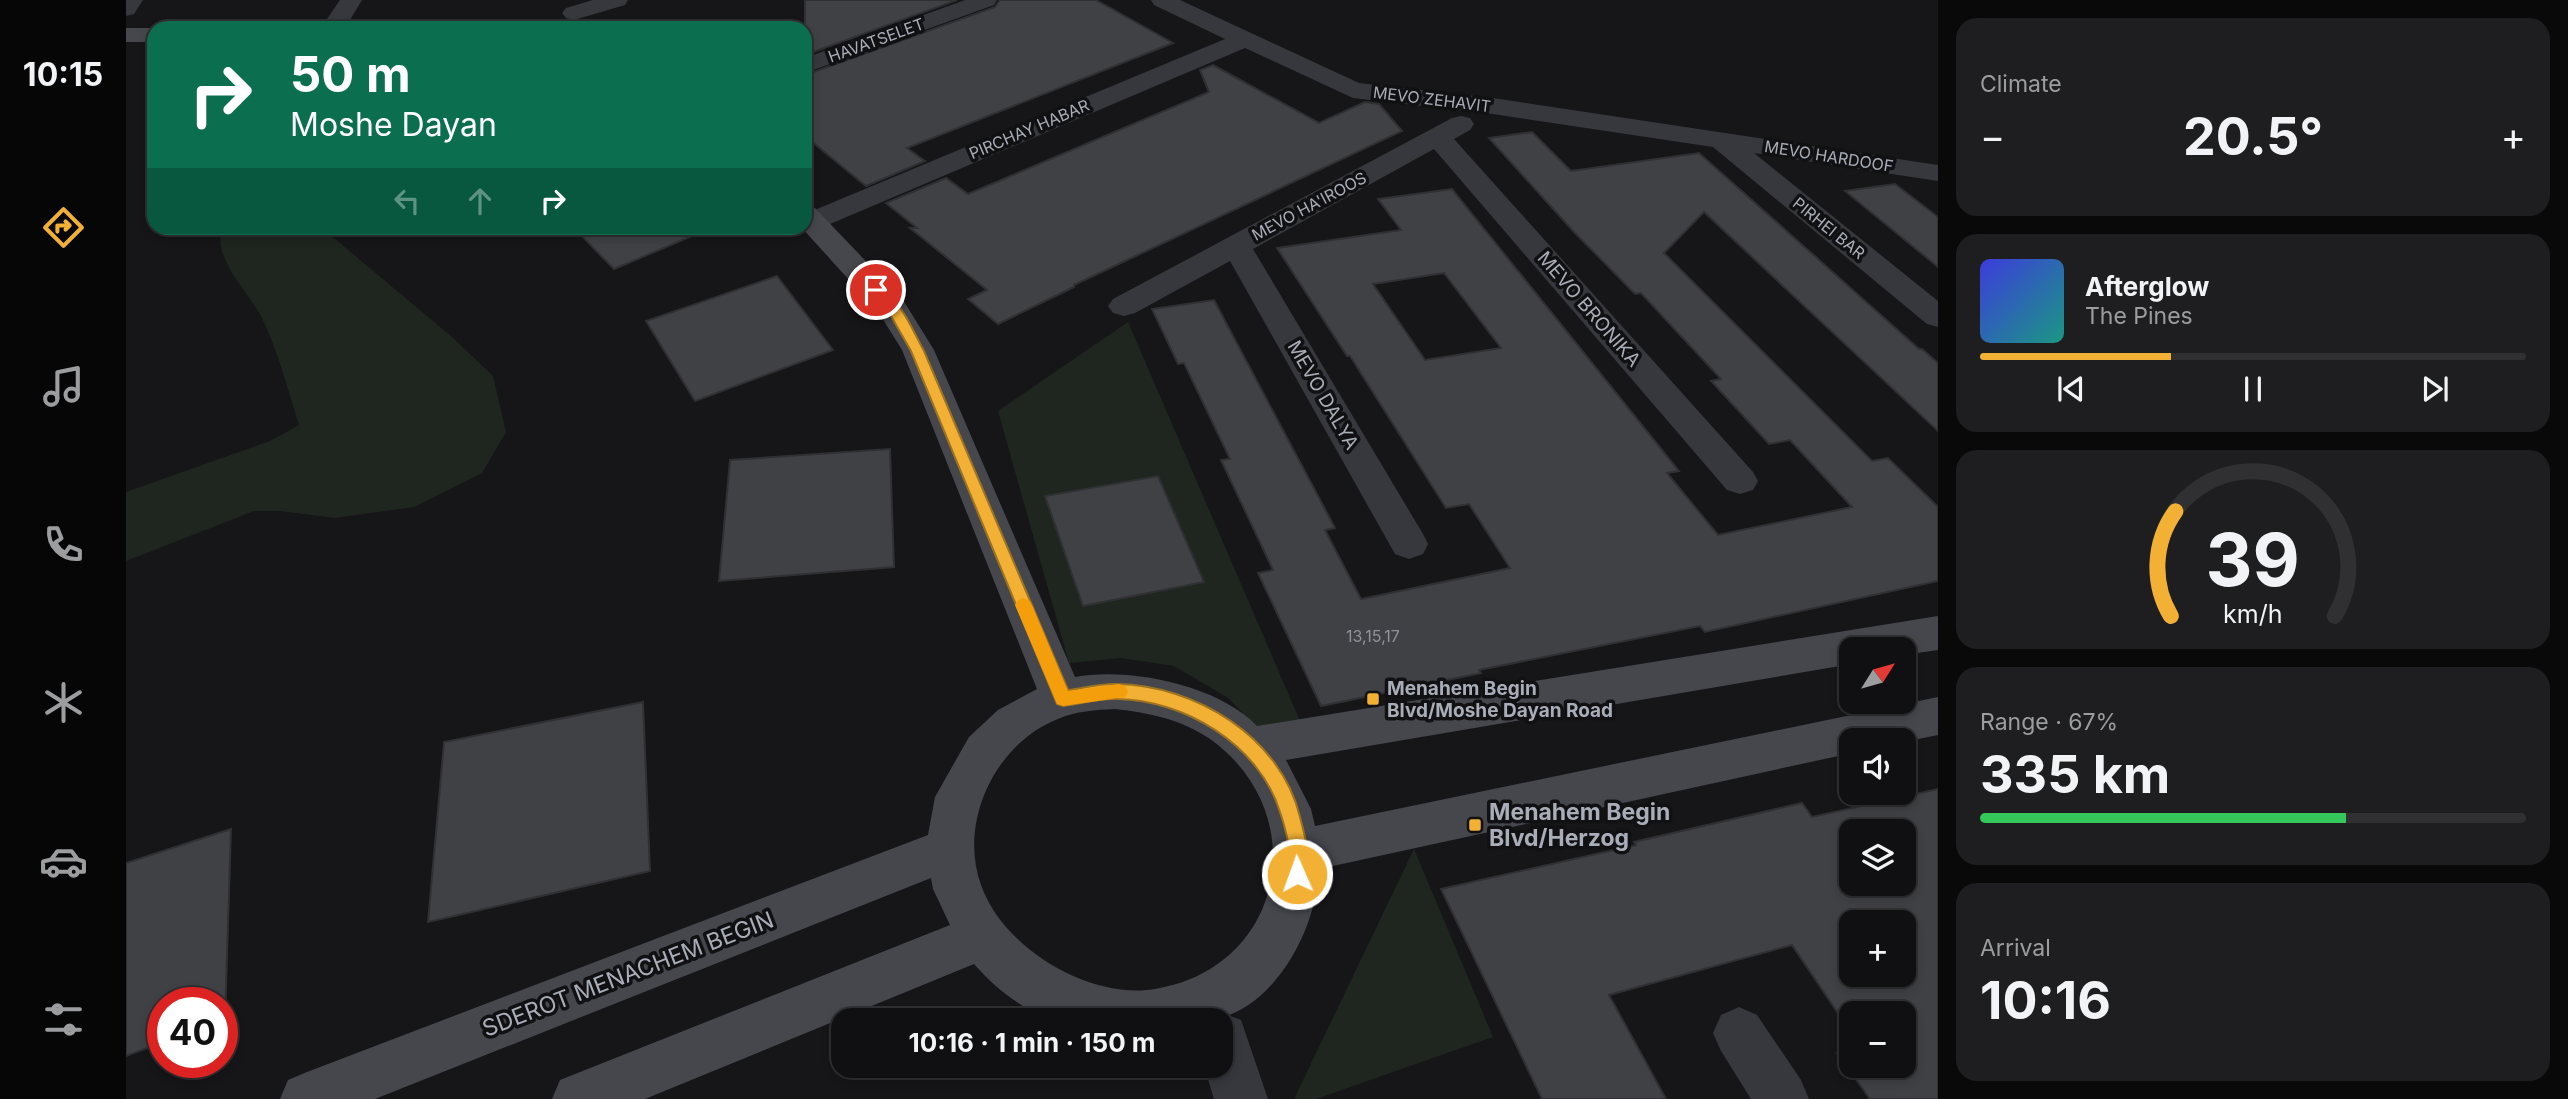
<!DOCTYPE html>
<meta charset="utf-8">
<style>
:root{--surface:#101012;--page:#1e1e20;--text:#f1f3f6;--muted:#9c9d9f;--line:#303032;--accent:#f2b134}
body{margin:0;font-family:Inter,sans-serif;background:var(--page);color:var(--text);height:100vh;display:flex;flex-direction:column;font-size:26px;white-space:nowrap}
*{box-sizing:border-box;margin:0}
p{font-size:23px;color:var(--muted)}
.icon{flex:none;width:38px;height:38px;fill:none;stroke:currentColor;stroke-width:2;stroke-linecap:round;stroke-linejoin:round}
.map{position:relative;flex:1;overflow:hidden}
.panel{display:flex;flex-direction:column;gap:18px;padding:18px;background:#09090a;width:630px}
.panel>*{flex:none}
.guide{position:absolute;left:21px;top:21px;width:665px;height:214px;border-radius:21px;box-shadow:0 4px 10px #0003,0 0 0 2px var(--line);background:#0b6e4f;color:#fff;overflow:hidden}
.needle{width:46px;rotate:53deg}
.buttons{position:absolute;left:1713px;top:637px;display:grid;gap:14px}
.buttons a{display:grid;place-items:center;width:77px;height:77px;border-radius:14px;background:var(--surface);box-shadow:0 4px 10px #0003,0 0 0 2px var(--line);font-size:35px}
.speed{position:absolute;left:21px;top:987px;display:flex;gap:14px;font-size:35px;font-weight:700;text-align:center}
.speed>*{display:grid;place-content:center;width:91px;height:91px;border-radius:50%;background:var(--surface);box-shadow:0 4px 10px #0003,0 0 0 2px var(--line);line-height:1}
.speed .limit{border:10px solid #d22;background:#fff;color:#111}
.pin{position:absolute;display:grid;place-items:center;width:60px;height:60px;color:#fff;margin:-30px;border:4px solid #fff;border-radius:50%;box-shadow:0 2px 7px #0007}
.me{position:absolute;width:77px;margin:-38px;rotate:358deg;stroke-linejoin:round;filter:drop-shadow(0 0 5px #0008)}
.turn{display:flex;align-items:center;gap:24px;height:147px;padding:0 28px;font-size:32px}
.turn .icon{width:91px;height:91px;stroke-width:2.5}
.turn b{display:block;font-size:49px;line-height:60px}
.lanes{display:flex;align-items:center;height:66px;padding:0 28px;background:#0003;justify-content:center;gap:35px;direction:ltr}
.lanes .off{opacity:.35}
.big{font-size:52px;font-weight:700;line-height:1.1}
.panel .card{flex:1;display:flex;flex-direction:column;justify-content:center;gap:10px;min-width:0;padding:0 24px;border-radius:21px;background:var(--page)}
.panel .dial{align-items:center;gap:0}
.dial svg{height:182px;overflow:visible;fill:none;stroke:var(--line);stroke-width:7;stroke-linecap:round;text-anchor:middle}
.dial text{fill:var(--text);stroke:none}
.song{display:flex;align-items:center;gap:21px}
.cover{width:84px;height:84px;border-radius:10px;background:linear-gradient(135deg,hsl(240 70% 55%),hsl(170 70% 35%))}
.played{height:7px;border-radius:4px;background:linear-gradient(90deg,var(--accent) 35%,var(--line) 35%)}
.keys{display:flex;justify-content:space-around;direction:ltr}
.heat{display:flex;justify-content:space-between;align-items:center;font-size:38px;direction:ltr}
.charge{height:10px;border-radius:5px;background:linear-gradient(90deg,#34c759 67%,var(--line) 0)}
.trip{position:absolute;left:705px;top:1008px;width:402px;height:70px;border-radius:21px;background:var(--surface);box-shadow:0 4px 10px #0003,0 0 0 2px var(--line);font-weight:700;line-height:70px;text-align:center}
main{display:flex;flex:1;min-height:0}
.menu{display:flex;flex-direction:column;width:126px;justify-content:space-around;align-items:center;background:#060607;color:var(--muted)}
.menu .icon{width:49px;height:49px}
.menu .current{color:var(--accent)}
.menu b{font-size:32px;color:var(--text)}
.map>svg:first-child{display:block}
.green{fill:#1e261f}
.building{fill:#404145;stroke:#303034;stroke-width:2;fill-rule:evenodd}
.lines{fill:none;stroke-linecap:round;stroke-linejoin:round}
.street{fill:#37383d;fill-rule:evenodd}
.secondary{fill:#45474d;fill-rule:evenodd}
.route{fill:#f2b134;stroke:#9d7322;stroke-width:2}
.slow{fill:#f59e0b}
.poi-dot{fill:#f2b134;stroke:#111113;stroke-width:2.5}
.labels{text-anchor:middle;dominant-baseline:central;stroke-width:7;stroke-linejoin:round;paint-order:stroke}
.far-street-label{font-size:16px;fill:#a8adb8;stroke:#111113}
.number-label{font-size:16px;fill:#8e929b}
.street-label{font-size:19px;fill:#a8adb8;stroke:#111113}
.poi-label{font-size:19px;font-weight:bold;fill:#a8adb8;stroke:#111113;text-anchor:start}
.near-poi-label{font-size:23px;font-weight:bold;fill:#a8adb8;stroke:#111113;text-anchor:start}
.near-street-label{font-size:23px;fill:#a8adb8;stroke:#111113}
</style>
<main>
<nav class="menu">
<b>10:15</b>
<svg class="icon current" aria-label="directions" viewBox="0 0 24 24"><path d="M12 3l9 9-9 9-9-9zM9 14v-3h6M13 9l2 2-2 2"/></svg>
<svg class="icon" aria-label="music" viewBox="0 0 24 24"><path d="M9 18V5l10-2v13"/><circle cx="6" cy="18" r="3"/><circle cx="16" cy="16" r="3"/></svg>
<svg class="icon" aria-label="phone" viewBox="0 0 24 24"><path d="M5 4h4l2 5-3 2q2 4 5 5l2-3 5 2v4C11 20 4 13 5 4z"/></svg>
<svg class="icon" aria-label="climate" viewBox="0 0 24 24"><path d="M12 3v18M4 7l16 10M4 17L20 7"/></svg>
<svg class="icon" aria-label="car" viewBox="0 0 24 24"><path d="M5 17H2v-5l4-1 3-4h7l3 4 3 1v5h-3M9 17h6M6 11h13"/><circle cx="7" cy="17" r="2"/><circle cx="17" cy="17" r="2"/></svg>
<svg class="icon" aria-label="filters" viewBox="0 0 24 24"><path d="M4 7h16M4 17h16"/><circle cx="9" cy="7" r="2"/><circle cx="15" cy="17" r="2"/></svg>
</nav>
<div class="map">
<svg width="1812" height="1099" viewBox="0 0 1812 1099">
<rect width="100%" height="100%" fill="#161618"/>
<g class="green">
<path d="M96 228H196L326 337 367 376 380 432 356 473 288 507 209 518 154 511H128L0 561V492L144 441 173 425C162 390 152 351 136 318 123 292 86 259 96 228Z"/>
<path d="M1002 322 1178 730 1141 738 1102 698 1048 666 995 658 943 663 872 411Z"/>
<path d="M1288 849 1367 1037 1190 1099H1168Z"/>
</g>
<g class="building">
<path d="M679 0H831L679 55Z"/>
<path d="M874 0H970L1047 43 781 148 799 161 740 186 679 136V75L869 7Z"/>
<path d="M1087 65 1193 123 1239 102 1253 104 1276 131 948 285V287L872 324 842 299 861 290 784 228H791L760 203 820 178 842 194 1083 92 1074 70Z"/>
<path d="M1406 132 1445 171 1573 153 1793 349H1796L1812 363V431L1578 212 1538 253 1746 461 1762 458 1812 507V581L1579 632 1574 626 1353 670 1355 673 1195 706 1132 573 1147 570 1095 460 1104 459 1058 363 1052 364 1026 309 1088 300 1209 528 1199 530 1235 599 1384 568 1343 504 1320 508 1224 356H1221L1151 248 1275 230 1252 199 1326 189 1553 471 1541 473 1592 535 1726 507 1664 440 1643 444 1585 381 1595 379 1515 293 1509 294 1448 232 1363 138ZM1318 273 1375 348 1299 360 1247 284Z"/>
<path d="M1769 184 1812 217V267L1719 191Z"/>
<path d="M448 228H585L488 269Z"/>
<path d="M651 276 707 350 569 401 520 321Z"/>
<path d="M764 449 768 567 593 581 604 460Z"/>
<path d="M1032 476 1078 582 957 606 919 496Z"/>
<path d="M517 702 524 871 302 922 318 742Z"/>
<path d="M1812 789V1099H1744L1711 1053 1726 1048V1066H1778V1013H1726V1034L1666 945 1483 995 1540 1099H1416L1315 889 1510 845 1508 842 1676 803 1686 817ZM1726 831H1778V884H1726ZM1726 922H1778V975H1726Z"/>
<path d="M105 829 99 1019 96 1020V1003H37V1042L0 1056V863Z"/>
</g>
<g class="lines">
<g class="street">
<path d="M0 0H17L8 14 0 16Z"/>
<path d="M214 0H236L219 28H195Z"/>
<path d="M467 0H502L499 5 448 20 440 18 436 13 440 8Z"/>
<path d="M839 0H871L868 5 679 73V58Z"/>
<path d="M1025 0H1054L1233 83 1367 98 1812 165V181L1628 153 1812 301V327L1801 324 1587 147 1367 114 1227 98 1119 48 697 227 687 230 678 228 679 214 1099 39 1028 5Z"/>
<path d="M1335 116 1344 118 1348 124 1344 130 1328 139 1627 472 1632 481 1627 490 1614 494 1601 490 1308 149 1127 249 1297 534 1302 544 1297 554 1283 559 1269 554 1104 261 1009 313 998 316 987 313 982 306 987 299 1326 118Z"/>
<path d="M1613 1007 1631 1015 1675 1080 1683 1099H1625L1595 1051 1587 1033 1595 1015Z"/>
<path d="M1096 1013 1115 1020 1142 1099H1088L1078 1066H1096V1020H1078Z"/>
</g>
<g class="secondary">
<path d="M0 28H29L28 42H0Z"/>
<path d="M679 205 689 208 777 300 808 350 949 677C1003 667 1092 685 1131 726L1812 616V650L1778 655V649H1726V664L1160 760 1185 809 1189 826 1812 697V735L1778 742 1726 740V753L1193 869C1191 927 1150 1009 1086 1020 1071 1023 1053 1020 1038 1020 1001 1020 963 1020 925 1020 895 1008 870 989 848 964L519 1099H426L434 1080 824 925 807 889 805 878 249 1099H154L162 1080 181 1072 802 835 809 797 843 737 872 710 911 689 776 350 753 313 676 228H679ZM989 709C1023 713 1055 719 1084 739 1188 813 1159 968 1029 989 963 1000 877 948 855 885 832 821 870 743 932 719 950 711 969 710 989 709Z"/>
</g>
</g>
<path class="route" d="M750 286C772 294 787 331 798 351L942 690C958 688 975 683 991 684 1069 685 1155 737 1174 817 1179 838 1187 860 1178 880L1171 883 1164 880C1160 871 1163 864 1163 854 1163 841 1158 824 1154 812 1133 744 1058 700 991 699 973 698 954 704 937 706L931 704 785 351 761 309 744 290Z"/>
<path class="slow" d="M897 598 903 600 906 605 942 691 993 684 999 686 1002 692 999 697 937 706 931 704 889 605 892 600Z"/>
<g class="poi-dot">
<rect x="1240" y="692" width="14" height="14" rx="3.5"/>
<rect x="1342" y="818" width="14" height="14" rx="3.5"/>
</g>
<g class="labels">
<g class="far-street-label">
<text transform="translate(750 40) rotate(-20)">HAVATSELET</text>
<text transform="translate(1306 99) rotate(7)">MEVO ZEHAVIT</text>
<text transform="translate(903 129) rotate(-23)">PIRCHAY HABAR</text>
<text transform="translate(1703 156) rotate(9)">MEVO HARDOOF</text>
<text transform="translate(1183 206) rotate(-28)">MEVO HA'IROOS</text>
<text transform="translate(1703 228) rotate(39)">PIRHEI BAR</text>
</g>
<g class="number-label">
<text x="1247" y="636">13,15,17</text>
</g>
<g class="street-label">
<text transform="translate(1463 309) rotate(49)">MEVO BRONIKA</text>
<text transform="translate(1197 395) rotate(60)">MEVO DALYA</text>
</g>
<g class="poi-label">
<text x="1261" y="688">Menahem Begin<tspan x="1261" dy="22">Blvd/Moshe Dayan Road</tspan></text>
</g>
<g class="near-poi-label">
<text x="1363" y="812">Menahem Begin<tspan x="1363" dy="26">Blvd/Herzog</tspan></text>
</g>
<g class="near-street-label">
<text transform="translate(502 974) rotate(-21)">SDEROT MENACHEM BEGIN</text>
</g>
</g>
</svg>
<div class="buttons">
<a><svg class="needle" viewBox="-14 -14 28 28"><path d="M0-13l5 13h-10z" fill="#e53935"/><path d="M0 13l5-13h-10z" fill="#9c9d9f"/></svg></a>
<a><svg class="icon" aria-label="sound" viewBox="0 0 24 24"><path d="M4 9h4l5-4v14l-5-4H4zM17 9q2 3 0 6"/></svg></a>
<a><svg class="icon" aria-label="layers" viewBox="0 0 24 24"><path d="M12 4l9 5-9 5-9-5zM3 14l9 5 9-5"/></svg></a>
<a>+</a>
<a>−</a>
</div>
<div class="speed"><div class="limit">40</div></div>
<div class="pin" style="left:750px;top:290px;background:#d93025"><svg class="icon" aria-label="arrive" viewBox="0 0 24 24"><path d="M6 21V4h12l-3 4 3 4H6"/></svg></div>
<svg class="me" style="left:1171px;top:874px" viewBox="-20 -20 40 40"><circle r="17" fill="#f2b134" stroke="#fff" stroke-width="3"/><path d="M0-11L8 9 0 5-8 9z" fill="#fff"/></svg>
<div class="trip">10:16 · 1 min · 150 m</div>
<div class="guide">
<div class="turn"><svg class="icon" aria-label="right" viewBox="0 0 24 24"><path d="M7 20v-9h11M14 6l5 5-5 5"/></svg><div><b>50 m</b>Moshe Dayan</div></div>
<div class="lanes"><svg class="icon off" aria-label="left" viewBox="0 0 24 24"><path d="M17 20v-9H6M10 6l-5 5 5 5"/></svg><svg class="icon off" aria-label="ahead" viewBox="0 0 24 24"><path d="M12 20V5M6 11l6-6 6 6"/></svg><svg class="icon" aria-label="right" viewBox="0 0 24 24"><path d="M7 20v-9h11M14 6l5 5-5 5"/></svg></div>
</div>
</div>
<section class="panel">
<div class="card"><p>Climate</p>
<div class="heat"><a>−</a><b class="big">20.5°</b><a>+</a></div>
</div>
<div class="card">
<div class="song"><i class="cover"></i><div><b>Afterglow</b><p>The Pines</p></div></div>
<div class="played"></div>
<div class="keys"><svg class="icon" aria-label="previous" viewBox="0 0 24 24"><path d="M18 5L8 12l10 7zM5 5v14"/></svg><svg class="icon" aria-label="pause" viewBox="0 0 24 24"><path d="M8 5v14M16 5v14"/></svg><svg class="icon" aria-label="next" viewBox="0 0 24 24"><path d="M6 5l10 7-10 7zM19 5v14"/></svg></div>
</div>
<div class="card dial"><svg viewBox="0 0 100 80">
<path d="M14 69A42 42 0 1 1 86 69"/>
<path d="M14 69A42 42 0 0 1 16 23" stroke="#f2b134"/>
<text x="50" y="56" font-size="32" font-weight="700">39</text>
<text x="50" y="72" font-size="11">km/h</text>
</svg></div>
<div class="card"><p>Range · 67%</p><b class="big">335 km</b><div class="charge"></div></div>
<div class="card"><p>Arrival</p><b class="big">10:16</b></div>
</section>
</main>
